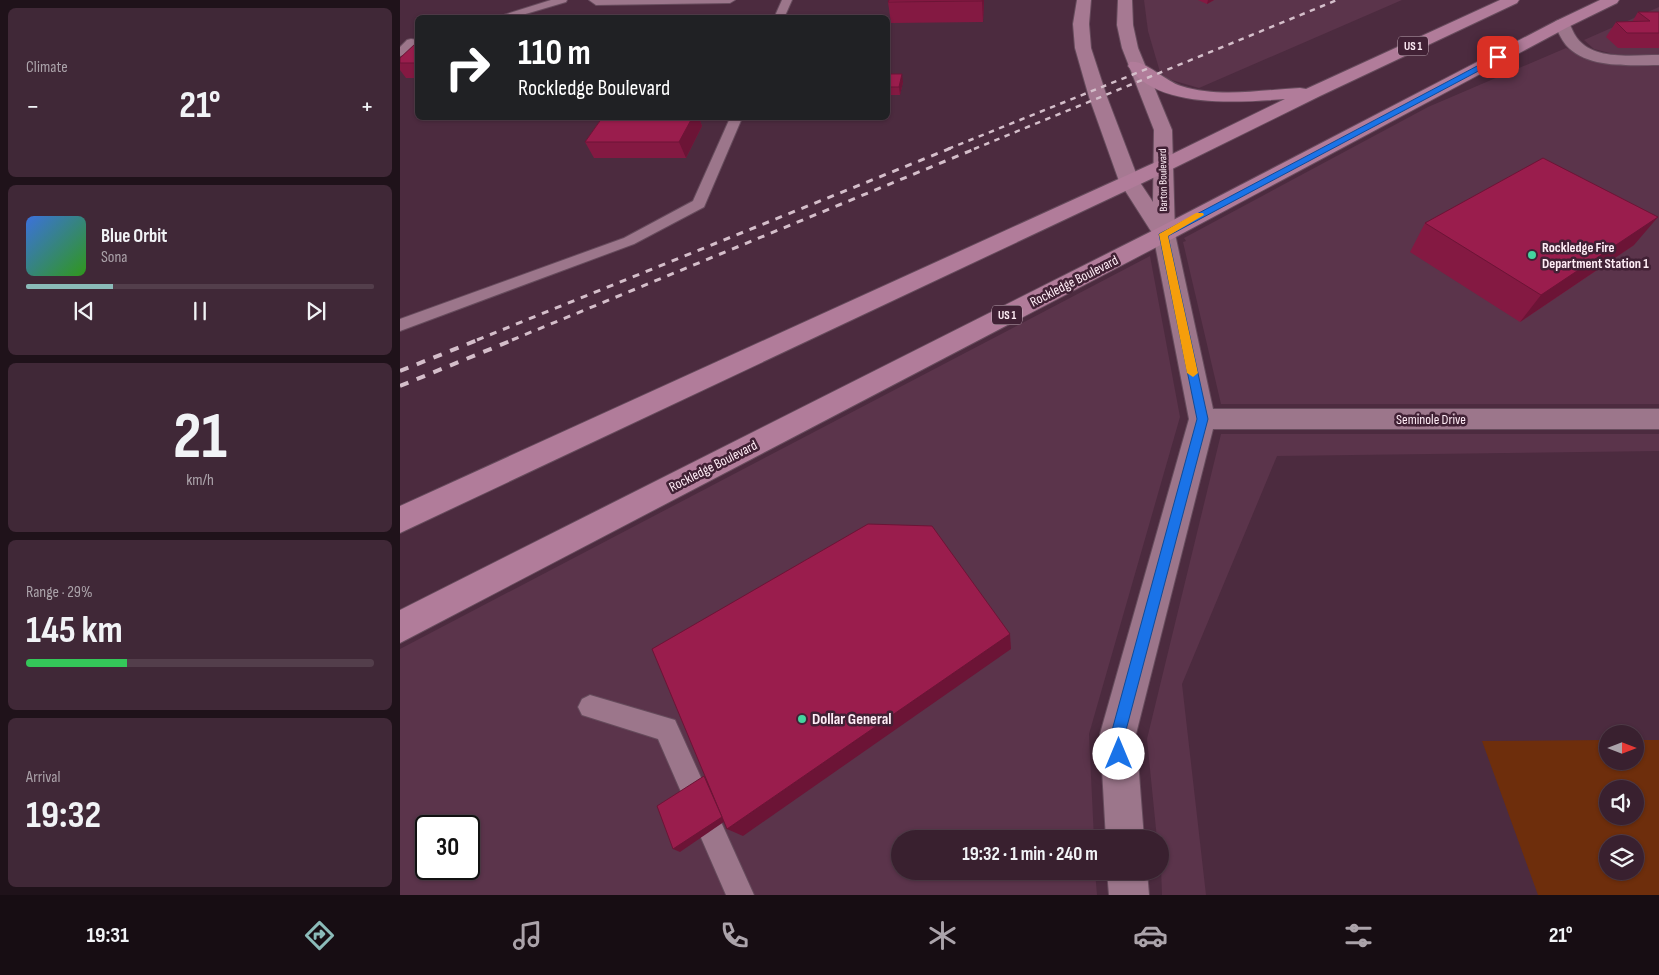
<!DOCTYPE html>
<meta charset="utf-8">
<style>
:root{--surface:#39202f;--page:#402837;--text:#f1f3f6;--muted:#aba3aa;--line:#533e4b;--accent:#8bbbb9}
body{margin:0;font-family:"Sofia Sans Condensed",sans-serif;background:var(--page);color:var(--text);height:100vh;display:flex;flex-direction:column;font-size:19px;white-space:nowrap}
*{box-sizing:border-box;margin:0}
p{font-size:16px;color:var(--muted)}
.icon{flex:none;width:28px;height:28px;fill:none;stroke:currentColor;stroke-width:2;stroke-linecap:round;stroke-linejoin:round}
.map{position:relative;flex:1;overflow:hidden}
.details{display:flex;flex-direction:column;gap:8px;padding:8px;background:#1f121a;width:400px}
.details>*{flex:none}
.hud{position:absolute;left:15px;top:15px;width:475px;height:105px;border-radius:8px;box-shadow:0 1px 4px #0004,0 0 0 1px var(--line);background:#202124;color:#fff;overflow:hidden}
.needle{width:32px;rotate:90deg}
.tools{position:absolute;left:1199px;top:725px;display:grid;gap:10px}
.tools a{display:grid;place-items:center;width:45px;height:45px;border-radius:50%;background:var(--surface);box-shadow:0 1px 4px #0004,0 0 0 1px var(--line);font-size:25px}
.speed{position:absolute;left:15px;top:815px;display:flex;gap:10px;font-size:25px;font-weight:700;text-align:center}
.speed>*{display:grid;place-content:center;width:65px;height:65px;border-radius:50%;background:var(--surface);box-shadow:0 1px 4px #0004,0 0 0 1px var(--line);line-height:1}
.speed .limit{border:2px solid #111;border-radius:8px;background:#fff;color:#111}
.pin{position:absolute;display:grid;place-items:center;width:42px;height:42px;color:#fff;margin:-21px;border-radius:10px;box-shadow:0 2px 8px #0006}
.me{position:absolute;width:55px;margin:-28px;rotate:0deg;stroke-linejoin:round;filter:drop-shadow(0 0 4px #0008)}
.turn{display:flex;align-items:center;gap:18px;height:105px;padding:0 20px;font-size:22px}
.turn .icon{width:65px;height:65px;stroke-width:2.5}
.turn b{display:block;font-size:35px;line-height:42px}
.big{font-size:38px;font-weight:700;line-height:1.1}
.details .widget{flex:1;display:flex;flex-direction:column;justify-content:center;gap:8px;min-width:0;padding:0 18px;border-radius:8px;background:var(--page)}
.details .dial{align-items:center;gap:0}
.dial b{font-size:65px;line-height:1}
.song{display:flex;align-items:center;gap:15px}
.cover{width:60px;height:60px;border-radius:8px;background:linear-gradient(135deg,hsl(220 70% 55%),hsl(110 70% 35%))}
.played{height:5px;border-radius:2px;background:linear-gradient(90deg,var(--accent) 25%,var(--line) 25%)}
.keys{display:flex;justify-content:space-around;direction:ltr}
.heat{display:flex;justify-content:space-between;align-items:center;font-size:28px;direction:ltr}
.charge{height:8px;border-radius:4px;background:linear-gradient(90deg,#34c759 29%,var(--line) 0)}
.trip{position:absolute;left:491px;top:830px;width:278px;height:50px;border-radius:25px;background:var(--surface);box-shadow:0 1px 4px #0004,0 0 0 1px var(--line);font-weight:700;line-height:50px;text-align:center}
.menu{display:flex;height:80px;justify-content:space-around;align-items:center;background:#170d13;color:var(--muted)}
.menu .icon{width:35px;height:35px}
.menu .on{color:var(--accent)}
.menu b{font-size:22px;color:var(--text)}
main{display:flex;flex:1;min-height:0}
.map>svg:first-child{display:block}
.built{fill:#5b344b;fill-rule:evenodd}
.green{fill:#6e2e0c;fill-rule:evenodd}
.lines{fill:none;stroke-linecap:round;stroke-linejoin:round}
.service-casing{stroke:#664b5c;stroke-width:2}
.minor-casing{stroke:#664b5c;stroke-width:2}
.secondary-casing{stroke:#664b5c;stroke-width:2}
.primary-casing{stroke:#664b5c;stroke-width:2}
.service{fill:#9c768b;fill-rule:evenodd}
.minor{fill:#9c768b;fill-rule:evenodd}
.secondary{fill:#a67992;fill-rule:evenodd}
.primary{fill:#b17c9a;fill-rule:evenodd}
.rail-far2{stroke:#d4beca;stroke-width:2.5;stroke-dasharray:5.5 5.5;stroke-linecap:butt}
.rail-far1{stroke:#d4beca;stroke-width:3;stroke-dasharray:7 7;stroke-linecap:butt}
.rail{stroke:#d4beca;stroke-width:4;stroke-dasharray:9 9;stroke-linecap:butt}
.wall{fill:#841942}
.shaded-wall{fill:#6c1436}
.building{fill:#9a1d4d;stroke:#6c1436}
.route{fill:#1a73e8;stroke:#114b97}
.slow{fill:#f59e0b}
.poi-dot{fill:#45d49f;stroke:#412135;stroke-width:2}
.labels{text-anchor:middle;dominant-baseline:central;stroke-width:5;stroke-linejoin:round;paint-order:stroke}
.far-street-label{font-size:11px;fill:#feecf5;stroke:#412135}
.shield{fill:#412135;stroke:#c5afbb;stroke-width:1}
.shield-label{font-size:12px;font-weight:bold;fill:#feecf5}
.poi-label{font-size:14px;font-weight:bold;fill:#feecf5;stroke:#412135;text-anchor:start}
.street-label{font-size:14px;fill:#feecf5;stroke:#412135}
.near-poi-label{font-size:16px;font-weight:bold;fill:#feecf5;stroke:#412135;text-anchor:start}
</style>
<main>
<section class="details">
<div class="widget"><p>Climate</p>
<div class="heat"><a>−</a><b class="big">21°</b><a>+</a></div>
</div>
<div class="widget">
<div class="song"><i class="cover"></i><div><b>Blue Orbit</b><p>Sona</p></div></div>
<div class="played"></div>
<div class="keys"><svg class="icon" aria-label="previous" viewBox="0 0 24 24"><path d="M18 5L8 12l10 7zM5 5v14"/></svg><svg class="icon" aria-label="pause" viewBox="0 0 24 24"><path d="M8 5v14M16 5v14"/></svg><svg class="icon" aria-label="next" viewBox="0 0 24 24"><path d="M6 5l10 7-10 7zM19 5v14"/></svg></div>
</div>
<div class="widget dial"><b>21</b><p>km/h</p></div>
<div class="widget"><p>Range · 29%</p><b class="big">145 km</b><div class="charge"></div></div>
<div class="widget"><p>Arrival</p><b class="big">19:32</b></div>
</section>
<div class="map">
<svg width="1259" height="895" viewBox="0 0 1259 895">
<rect width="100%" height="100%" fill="#4c2b3f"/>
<g class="built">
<path d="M744 0H1002L799 88 768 79 760 72 748 31Z"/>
<path d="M1259 7V55L1213 54 1194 49 1184 40Z"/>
<path d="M1166 48 1191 60 1213 65 1259 66V404H821L783 242 786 241 784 238 1028 107Z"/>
<path d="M750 256 780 417 689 734 694 839H500V871H695L697 895H0V649ZM26 826H69V869H26Z"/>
<path d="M821 434H1259V451L877 456 782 684 806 895H762L760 839H757L747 739Z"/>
</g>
<path class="green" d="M1207 740 1208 761H1235V740H1259V895H1138L1082 741ZM1208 789H1235V816H1208ZM1208 844H1235V871H1208Z"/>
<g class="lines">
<defs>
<g id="service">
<path d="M151 0H167L166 2 112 18H94Z"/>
<path d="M189 0H335L330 3 196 5Z"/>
<path d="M382 0H392L384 18H374Z"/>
<path d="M11 39 18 40V46H14L4 55 0 56V47L7 40Z"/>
<path d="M330 118H342L304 207 234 244 0 331V319L224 238 293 201Z"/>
<path d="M190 695 275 720 354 895H326L258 739 182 715 178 707 182 699Z"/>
</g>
<g id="minor">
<path d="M1162 19 1168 21C1171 26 1173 33 1177 38 1194 61 1234 55 1259 55V65C1230 65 1187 69 1166 45 1161 39 1158 31 1154 24L1156 21Z"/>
<path d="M764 227 772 229 775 234 813 409H1259V429H813L736 734 744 839H706L700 734 789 419 753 234 756 229Z"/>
<path d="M707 871H747L749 895H709Z"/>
</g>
<path id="secondary" d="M677 0H691L689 24 691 48 707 97 739 181 753 202 754 130 722 48 717 25 718 0H732L733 25 738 48 772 130 775 234 772 239 764 241 756 239 719 181 689 97 675 48 673 24Z"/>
<g id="primary">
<path d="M1100 0H1119L1117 3 920 96 770 170 0 533V506L756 162 885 99C840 102 758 110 728 66L730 62C744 59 765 81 781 86 818 98 862 90 900 88L906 89Z"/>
<path d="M1200 0H1219L1217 3 1168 27 772 239 0 643V610L756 229 1156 21Z"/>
</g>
</defs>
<use href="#service" class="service-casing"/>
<use href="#minor" class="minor-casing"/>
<use href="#secondary" class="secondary-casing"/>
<use href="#primary" class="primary-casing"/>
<use href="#service" class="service"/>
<use href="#minor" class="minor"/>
<use href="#secondary" class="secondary"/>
<use href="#primary" class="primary"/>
<g class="rail-far2">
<path d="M548 149 749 68"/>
<path d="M574 149 937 0"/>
</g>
<g class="rail-far1">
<path d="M77 340 551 148"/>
<path d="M112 340 577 148"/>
</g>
<g class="rail">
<path d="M0 371 80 339"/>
<path d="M0 386 115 339"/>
</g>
</g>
<g class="wall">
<path d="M584 0 583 22 491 23 488 2Z"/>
<path d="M798 0H814L807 4Z"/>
<path d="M1238 12H1259V48H1218L1206 37 1216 22H1232Z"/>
<path d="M18 44V78H6L0 70V58Z"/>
<path d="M488 74 503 82 500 95H488Z"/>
<path d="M202 118H299L302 126 286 158H194L185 142Z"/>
<path d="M1025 223 1234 245 1120 322 1010 252Z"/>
</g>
<g class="shaded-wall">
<path d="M582 0H584L583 22Z"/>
<path d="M808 0H814L807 4Z"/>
<path d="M502 74 503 82 500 95 499 87Z"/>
<path d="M292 118H299L302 126 286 158 279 142Z"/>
<path d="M1258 217 1234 245 1120 322 1141 295Z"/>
<path d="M610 634 611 649 343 836 327 829Z"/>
<path d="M311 771 334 815 280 852 273 849Z"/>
</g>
<g class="building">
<path d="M489 0H582V1L488 2Z"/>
<path d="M1238 12H1259V33H1227L1216 22 1250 21Z"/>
<path d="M15 44H18V63H0V58Z"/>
<path d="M488 74H502L499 87H488Z"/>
<path d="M202 118H292L279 142H185Z"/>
<path d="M1143 158 1258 217 1141 295 1025 223Z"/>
<path d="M468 524 532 526 610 634 327 829 252 649Z"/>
<path d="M304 776 322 817 273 849 257 806Z"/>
</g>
<path class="route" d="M1098 55 1102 57 1101 59 768 236 808 419 725 734 727 754 725 759 719 762 714 759 711 734 797 419 759 234Z"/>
<path class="slow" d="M796 213H803L804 215 768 236 798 373 793 377 787 373 759 234Z"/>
<g class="poi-dot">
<circle cx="1132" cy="255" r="5"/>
<circle cx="402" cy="719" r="5"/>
</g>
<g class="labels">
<g class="far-street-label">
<text transform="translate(763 180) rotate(-91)">Barton Boulevard</text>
</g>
<g class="shield">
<rect x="998" y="36.5" width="30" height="19" rx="4"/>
<rect x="592" y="305.5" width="30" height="19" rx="4"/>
</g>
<g class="shield-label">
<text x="1013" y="46">US 1</text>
<text x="607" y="315">US 1</text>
</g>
<g class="poi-label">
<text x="1142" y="247">Rockledge Fire<tspan x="1142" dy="16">Department Station 1</tspan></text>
</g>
<g class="street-label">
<text transform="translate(674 281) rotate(-27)">Rockledge Boulevard</text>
<text x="1031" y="419">Seminole Drive</text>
<text transform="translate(313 466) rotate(-27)">Rockledge Boulevard</text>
</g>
<g class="near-poi-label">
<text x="412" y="719">Dollar General</text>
</g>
</g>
</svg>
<div class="tools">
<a><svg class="needle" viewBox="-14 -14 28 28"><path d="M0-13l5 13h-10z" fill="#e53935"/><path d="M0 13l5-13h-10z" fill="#aba3aa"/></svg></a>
<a><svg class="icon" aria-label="sound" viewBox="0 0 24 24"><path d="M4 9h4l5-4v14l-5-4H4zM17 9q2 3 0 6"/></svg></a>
<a><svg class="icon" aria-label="layers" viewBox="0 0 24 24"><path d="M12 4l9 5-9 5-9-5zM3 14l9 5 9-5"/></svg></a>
</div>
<div class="speed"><div class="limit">30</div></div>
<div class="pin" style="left:1098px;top:57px;background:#d93025"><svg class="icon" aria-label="arrive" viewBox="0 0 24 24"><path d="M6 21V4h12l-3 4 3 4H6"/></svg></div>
<svg class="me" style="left:719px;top:754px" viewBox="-20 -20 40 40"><circle r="19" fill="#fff"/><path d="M0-13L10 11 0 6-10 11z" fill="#1a73e8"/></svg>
<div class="trip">19:32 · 1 min · 240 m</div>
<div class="hud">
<div class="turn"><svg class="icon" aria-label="right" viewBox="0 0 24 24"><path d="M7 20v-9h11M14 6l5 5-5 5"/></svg><div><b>110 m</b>Rockledge Boulevard</div></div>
</div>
</div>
</main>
<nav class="menu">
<b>19:31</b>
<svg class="icon on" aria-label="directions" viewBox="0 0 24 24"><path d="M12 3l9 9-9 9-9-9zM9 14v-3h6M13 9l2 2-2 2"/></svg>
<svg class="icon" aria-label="music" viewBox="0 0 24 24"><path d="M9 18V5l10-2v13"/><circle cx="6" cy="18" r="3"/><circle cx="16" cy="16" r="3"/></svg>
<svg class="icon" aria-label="phone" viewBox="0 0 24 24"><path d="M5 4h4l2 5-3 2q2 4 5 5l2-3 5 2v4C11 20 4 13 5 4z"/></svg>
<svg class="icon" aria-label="climate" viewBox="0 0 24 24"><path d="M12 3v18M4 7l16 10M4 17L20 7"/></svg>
<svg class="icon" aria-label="car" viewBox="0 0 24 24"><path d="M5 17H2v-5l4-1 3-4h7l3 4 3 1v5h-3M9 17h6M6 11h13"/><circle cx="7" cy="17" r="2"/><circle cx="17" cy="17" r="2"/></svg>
<svg class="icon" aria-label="filters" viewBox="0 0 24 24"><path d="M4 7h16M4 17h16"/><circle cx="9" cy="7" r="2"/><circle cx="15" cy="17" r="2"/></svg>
<b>21°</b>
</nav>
